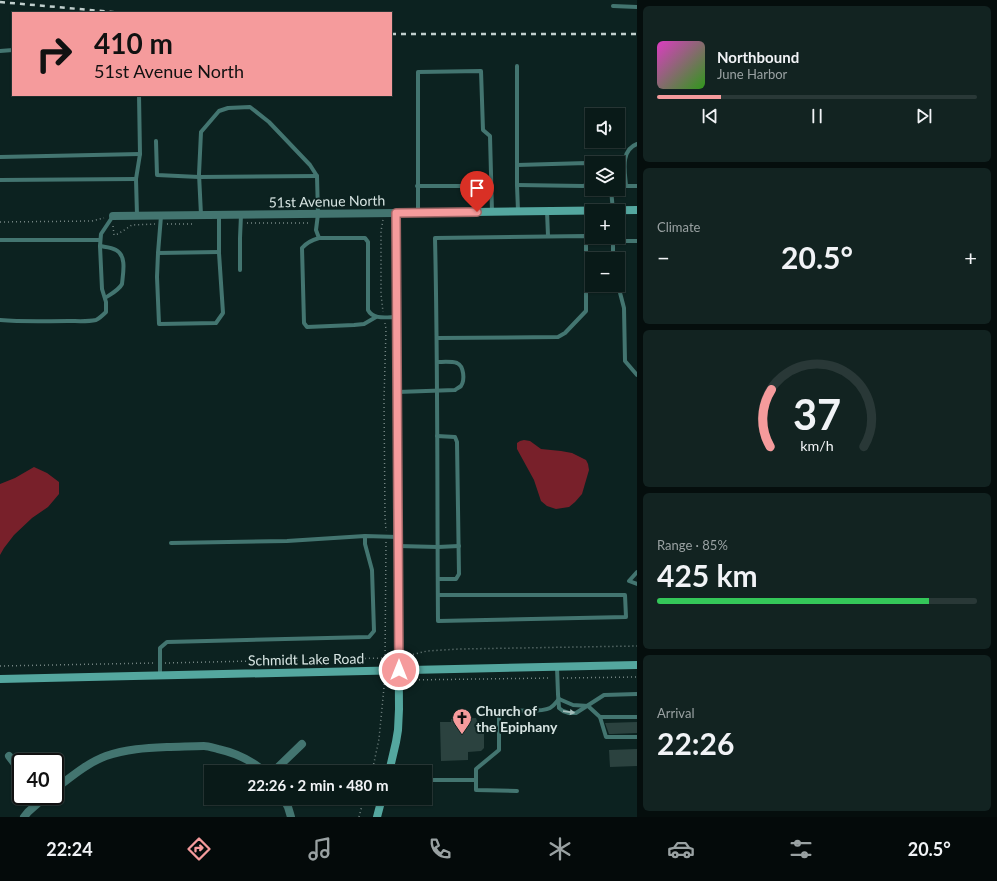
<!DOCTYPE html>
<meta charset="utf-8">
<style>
:root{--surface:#091a18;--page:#122321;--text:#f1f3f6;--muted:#99a1a2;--line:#293837;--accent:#f59b9c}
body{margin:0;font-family:Lato,sans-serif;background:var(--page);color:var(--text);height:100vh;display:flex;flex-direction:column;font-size:15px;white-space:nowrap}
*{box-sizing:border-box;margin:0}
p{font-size:13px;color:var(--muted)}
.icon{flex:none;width:22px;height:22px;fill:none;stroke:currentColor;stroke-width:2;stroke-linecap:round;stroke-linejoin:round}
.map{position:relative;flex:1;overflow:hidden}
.details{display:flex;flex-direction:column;gap:6px;padding:6px;background:#050e0d;width:360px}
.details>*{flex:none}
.top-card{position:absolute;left:12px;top:12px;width:380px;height:84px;border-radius:0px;box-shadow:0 1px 3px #0004,0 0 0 1px var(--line);background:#f59b9c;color:#111;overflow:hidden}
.tools{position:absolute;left:585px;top:108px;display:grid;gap:8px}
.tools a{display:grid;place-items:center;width:40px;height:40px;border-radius:0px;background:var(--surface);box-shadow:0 1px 3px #0004,0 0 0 1px var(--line);font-size:20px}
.speed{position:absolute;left:12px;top:753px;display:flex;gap:8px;font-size:20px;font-weight:700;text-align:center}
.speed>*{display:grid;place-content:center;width:52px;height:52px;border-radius:50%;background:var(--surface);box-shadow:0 1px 3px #0004,0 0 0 1px var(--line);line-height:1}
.speed .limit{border:2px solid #111;border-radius:6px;background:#fff;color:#111}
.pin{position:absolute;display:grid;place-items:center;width:34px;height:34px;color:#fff;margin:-41px -17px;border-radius:50% 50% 50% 0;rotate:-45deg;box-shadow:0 0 4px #0007}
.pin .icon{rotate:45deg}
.me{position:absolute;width:44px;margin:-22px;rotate:0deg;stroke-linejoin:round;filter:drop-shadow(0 0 3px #0008)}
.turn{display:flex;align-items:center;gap:14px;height:84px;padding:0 16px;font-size:18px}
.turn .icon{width:52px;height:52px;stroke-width:2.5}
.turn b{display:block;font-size:28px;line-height:34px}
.big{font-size:30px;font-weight:700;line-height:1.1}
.details .card{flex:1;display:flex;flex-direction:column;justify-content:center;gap:6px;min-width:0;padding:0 14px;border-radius:6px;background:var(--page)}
.details .dial{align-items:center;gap:0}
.dial svg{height:104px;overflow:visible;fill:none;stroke:var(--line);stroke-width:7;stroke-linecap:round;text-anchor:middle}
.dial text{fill:var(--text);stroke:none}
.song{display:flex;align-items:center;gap:12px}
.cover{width:48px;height:48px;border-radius:6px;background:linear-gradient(135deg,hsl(310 70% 55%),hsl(110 70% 35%))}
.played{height:4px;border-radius:2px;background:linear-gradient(90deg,var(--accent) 20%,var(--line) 20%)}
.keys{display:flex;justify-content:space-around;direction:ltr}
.heat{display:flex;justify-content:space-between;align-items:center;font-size:22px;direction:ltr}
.charge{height:6px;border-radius:3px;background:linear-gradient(90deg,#34c759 85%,var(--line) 0)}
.trip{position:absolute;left:204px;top:765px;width:228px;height:40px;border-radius:0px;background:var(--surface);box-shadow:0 1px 3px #0004,0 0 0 1px var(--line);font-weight:700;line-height:40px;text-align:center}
.tabs{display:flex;height:64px;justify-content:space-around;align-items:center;background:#040a0a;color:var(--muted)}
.tabs .icon{width:28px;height:28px}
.tabs .on{color:var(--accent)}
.tabs b{font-size:18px;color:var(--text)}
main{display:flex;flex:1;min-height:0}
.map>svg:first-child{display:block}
.water{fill:#78202a}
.building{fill:#2b423f}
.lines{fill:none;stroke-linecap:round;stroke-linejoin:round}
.path{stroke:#748583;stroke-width:1.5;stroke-dasharray:1 3;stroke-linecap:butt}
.lane{stroke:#437570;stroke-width:4}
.street{stroke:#437570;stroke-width:8}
.secondary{stroke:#54a79f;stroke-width:8}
.rail{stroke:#c0cecc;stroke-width:2.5;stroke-dasharray:5 5;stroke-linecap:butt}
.oneway{fill:#a3bdba}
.route-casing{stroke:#9f6565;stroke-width:10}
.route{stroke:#f59b9c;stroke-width:7}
.labels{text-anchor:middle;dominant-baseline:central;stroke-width:4;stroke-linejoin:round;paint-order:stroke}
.street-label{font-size:14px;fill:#d7e4e2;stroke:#0c2220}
.poi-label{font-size:14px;font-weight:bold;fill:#d7e4e2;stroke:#0c2220;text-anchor:start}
</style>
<main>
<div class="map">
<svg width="637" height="817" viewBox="0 0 637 817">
<rect width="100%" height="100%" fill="#0c2220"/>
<g class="water">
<path d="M524 440 530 441 541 449 561 451 572 453 586 460 588 464 589 470 582 494 575 502 569 507 556 509 547 506 541 501 534 480 517 449V443L520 441Z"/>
<path d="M34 467 47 473 59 482V494L48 507 32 518 14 535 4 548 0 555V484L15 478Z"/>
</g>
<g class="building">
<path d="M476 718 477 721H484V748L481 751 468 752V760L441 761 440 722H451V719Z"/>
<path d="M637 722V733L612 734H609L605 723Z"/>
<path d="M637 749V766L610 767 609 750Z"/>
</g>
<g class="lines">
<g class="path">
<path d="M383 220 381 231V294L383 312"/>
<path d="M0 222 92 221 104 218"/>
<path d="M247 223H311"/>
<path d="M167 224H195"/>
<path d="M113 226 114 235 118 234 132 225 155 224"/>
<path d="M385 323 386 329 384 399 385 516 386 531"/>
<path d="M405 655H411L427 651 459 649 637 646"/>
<path d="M165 663 385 658 390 655H392"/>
<path d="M385 663 386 541"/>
<path d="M0 666 155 663"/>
<path d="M563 678 637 677"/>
<path d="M407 680 551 678"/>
<path d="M372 772 379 739 385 677"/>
<path d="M359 817 364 798"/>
</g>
<g class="lane">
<path d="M613 6 637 7"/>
<path d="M0 51 13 50"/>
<path d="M517 66V185L518 211"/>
<path d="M156 141 157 175 199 177 317 176"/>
<path d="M0 157 140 154"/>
<path d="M517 165 587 163 592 166"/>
<path d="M0 180 136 179"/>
<path d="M517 185 583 186 592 184"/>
<path d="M417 186H492"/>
<path d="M618 186H637"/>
<path d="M626 186C625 172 620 150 637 144"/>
<path d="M611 189 613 211"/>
<path d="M547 211 548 236"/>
<path d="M418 213V72L481 71 483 130 490 136 492 212"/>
<path d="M137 215 136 179 140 154 139 95"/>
<path d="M201 215 199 174 201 132 219 111 228 108 250 107 269 122 310 165 317 176 318 214 316 230 319 238H365L368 242V310C373 320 387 317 396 317"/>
<path d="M161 216 158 253 157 277 159 324 216 323 223 313 219 253V215"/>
<path d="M613 237V259"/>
<path d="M319 238C312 240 307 242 302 248L304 323 307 327 354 325 364 324 376 317"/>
<path d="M0 240H100"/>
<path d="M613 241H637"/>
<path d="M100 246C105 247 111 247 116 250 127 256 123 273 122 284 119 290 111 294 105 298"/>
<path d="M158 253 219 252"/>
<path d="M240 270V238L241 215"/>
<path d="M618 285 624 308 625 361 637 375"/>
<path d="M0 320C23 322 45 321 68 321 77 321 87 322 96 320 100 318 103 315 106 312V302L102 289 100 246 101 234 113 216"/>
<path d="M437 338 558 337 565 333 586 311V236L435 238C438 366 437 493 438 621L626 617 625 595H438"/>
<path d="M397 392 455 390C456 389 460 387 461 386 465 380 464 366 457 363 451 361 443 362 437 362"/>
<path d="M437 436 455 437 457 442 459 574 456 579H438"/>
<path d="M171 543 287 541 365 536 398 537"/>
<path d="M398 546 438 547 459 546"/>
<path d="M637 572 629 581 637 584"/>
<path d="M557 667 558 694 559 708 563 711 569 713H576L604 695 637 694"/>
<path d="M160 675V648L167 642 369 637 374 631 372 570 365 544V536"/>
<path d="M559 699 573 705 588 706 600 717 606 737H637"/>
<path d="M600 717H637"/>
<path d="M425 780H476V769L499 750V710C511 710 541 713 550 708 554 706 556 702 559 699"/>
<path d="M476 780V790L517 791"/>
</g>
<g class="street">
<path d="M113 216 396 213"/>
<path d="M9 756 21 772"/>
<path d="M273 772 302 744"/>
<path d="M55 789C71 777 87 763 106 756 126 749 146 748 167 747 179 747 191 746 204 746 208 746 214 748 218 749 236 753 251 760 265 772"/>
<path d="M283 798 288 807 291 817"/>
<path d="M24 817 28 812 46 796"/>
</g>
<g class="secondary">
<path d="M0 679 637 665"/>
<path d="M389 772 396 742 398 730 399 709 396 213 637 210"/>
<path d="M377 817 382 798"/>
</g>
<g class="rail">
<path d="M0 2 124 13"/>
<path d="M391 34H637"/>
</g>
</g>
<defs><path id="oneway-solid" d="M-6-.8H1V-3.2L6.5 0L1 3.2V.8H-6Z"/></defs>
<use class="oneway" href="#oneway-solid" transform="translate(569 712) rotate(8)"/>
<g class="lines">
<defs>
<path id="route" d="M399 670 396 213 477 212"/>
</defs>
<use href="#route" class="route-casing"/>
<use href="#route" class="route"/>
</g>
<defs>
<symbol id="church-pin" viewBox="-11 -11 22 30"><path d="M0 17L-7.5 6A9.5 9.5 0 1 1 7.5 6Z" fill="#f59b9c" stroke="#0c2220"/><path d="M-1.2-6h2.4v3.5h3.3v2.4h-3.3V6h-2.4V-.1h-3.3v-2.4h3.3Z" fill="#111"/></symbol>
</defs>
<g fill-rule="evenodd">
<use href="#church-pin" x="451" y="707" width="22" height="30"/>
</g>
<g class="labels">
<g class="street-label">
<text transform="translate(327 201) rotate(-1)">51st Avenue North</text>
<text transform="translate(306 659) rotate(-1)">Schmidt Lake Road</text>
</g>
<g class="poi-label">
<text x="476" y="710">Church of<tspan x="476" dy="16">the Epiphany</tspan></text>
</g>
</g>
</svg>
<div class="tools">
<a><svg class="icon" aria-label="sound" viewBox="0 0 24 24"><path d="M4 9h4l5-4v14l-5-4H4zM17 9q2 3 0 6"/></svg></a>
<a><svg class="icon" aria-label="layers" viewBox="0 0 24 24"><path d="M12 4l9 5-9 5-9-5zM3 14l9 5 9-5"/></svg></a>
<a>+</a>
<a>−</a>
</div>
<div class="speed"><div class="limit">40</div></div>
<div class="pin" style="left:477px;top:212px;background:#d93025"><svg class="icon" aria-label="arrive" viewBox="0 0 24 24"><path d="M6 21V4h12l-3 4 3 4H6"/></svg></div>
<svg class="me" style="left:399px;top:670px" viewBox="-20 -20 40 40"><circle r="17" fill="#f59b9c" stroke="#fff" stroke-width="3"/><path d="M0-11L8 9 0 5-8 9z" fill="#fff"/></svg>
<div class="trip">22:26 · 2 min · 480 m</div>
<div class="top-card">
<div class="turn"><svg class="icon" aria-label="right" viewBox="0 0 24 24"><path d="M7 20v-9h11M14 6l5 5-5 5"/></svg><div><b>410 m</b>51st Avenue North</div></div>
</div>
</div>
<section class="details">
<div class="card">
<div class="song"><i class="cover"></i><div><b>Northbound</b><p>June Harbor</p></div></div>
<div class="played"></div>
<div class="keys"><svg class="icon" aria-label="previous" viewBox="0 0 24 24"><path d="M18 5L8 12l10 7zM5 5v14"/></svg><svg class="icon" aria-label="pause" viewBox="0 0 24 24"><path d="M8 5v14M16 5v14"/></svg><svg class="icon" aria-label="next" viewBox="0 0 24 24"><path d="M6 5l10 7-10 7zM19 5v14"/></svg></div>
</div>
<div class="card"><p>Climate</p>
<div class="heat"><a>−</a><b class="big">20.5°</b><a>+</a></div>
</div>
<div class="card dial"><svg viewBox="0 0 100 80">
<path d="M14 69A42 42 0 1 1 86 69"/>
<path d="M14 69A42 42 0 0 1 15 25" stroke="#f59b9c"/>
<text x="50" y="56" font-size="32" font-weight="700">37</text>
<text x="50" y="72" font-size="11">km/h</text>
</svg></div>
<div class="card"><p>Range · 85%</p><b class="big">425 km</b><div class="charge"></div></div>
<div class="card"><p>Arrival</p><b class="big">22:26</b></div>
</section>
</main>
<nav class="tabs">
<b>22:24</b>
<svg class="icon on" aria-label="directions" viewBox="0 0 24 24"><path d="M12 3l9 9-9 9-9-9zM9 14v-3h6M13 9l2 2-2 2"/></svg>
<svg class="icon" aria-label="music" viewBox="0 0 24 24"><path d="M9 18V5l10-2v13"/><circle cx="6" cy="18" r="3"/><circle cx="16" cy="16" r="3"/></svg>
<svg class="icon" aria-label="phone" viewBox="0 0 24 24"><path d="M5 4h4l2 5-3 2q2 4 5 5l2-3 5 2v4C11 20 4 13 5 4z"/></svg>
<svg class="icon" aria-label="climate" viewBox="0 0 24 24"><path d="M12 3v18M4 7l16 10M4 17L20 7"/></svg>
<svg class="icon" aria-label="car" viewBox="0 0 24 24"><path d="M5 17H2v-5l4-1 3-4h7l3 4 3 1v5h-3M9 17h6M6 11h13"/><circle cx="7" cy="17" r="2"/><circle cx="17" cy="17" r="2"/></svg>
<svg class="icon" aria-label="filters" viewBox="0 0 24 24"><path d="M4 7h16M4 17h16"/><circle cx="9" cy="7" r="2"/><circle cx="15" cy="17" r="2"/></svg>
<b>20.5°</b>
</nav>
